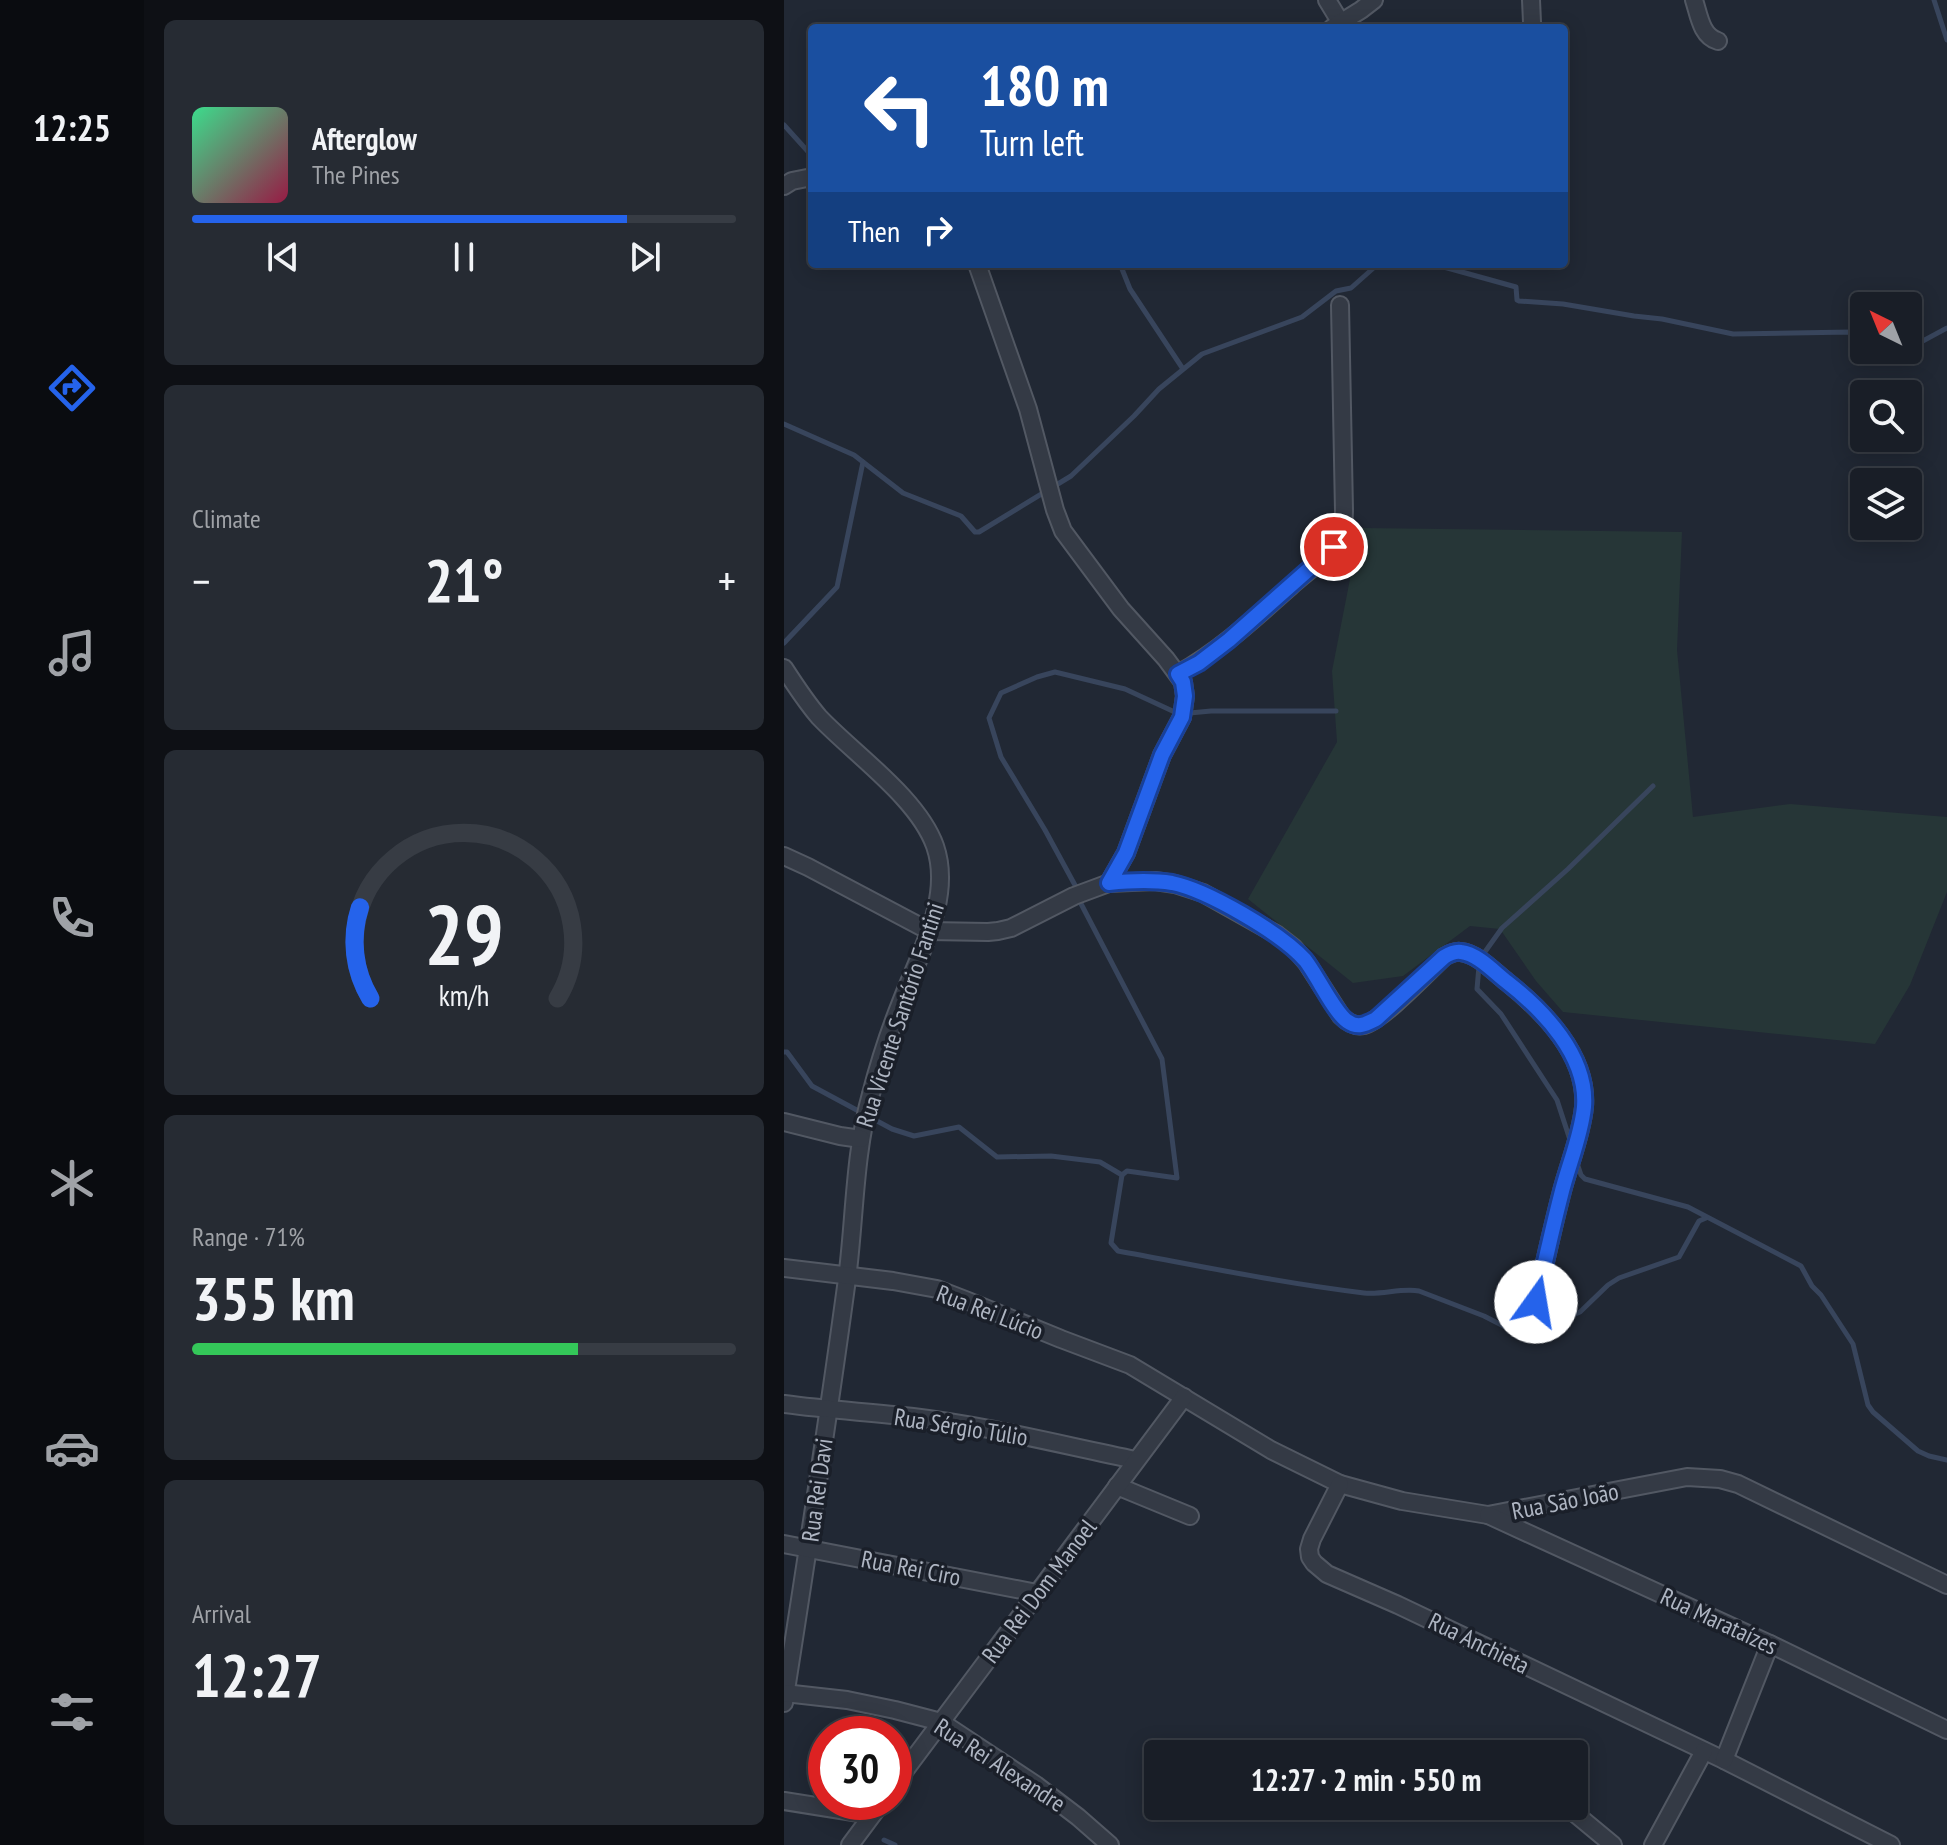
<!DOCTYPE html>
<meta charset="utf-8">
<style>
:root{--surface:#191e27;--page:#262b33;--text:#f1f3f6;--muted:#9fa2a7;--line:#373c44;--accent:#2563eb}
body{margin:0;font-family:"PT Sans Narrow",sans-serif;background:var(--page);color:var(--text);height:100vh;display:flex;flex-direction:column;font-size:30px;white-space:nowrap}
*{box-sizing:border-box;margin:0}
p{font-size:26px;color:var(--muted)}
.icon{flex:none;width:44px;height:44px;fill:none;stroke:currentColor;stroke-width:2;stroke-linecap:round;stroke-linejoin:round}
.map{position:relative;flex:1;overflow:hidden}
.panel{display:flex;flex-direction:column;gap:20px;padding:20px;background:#0e1015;width:640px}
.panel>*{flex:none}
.banner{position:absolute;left:24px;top:24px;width:760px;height:244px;border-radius:8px;box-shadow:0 4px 20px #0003,0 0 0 2px var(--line);background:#1a4fa0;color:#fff;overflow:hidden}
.needle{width:52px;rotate:317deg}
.fabs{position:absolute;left:1066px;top:292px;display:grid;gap:16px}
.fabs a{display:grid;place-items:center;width:72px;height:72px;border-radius:8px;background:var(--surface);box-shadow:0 4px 20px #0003,0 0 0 2px var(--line);font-size:40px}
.speed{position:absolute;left:24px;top:1716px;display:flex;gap:16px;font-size:40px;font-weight:700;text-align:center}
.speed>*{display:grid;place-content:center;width:104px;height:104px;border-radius:50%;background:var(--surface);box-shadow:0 4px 20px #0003,0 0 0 2px var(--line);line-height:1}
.speed .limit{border:12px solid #d22;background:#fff;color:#111}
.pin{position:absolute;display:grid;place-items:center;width:68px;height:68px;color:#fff;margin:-34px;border:4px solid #fff;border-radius:50%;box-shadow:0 2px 8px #0007}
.me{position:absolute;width:88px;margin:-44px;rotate:13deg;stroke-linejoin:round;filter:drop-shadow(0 0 6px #0008)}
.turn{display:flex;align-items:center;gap:28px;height:168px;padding:0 40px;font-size:36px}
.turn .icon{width:104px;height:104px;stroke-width:2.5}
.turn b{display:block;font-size:56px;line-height:68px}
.then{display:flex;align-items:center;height:76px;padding:0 40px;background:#0003;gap:16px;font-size:30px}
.big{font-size:60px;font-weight:700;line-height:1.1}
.panel .card{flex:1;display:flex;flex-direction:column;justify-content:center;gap:12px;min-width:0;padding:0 28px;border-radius:12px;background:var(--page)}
.panel .dial{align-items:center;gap:0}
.dial svg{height:208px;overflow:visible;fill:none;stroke:var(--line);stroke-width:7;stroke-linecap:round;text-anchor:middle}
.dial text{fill:var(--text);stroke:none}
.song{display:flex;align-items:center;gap:24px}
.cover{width:96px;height:96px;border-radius:12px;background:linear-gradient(135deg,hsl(150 70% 55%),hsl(340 70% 35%))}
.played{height:8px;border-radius:4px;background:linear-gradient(90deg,var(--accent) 80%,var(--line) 80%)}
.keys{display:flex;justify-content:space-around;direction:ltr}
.heat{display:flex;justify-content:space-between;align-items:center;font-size:44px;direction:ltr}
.charge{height:12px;border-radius:6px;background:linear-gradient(90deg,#34c759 71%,var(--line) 0)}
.trip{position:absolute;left:360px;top:1740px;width:444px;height:80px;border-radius:8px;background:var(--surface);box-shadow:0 4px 20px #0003,0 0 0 2px var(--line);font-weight:700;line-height:80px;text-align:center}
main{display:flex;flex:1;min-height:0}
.tabs{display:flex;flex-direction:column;width:144px;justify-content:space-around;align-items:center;background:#0a0c10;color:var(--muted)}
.tabs .icon{width:56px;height:56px}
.tabs .on{color:var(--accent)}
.tabs b{font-size:36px;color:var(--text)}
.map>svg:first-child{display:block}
.green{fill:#263637}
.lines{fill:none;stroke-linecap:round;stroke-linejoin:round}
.stream{stroke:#38455c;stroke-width:5}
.minor-casing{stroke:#525863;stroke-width:20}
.minor{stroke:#343a45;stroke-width:16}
.route-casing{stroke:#184099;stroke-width:20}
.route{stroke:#2563eb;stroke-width:14}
.labels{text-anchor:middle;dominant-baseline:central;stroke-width:7;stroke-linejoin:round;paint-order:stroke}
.street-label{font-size:24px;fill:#aeb5c2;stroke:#1a1f29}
</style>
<main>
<nav class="tabs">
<b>12:25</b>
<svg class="icon on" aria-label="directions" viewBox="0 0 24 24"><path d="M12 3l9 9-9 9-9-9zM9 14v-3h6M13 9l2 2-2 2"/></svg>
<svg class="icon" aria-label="music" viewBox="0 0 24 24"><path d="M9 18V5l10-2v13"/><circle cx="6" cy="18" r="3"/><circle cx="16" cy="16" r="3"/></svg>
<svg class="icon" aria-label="phone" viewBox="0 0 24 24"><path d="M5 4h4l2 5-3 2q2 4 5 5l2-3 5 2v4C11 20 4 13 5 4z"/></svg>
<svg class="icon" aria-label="climate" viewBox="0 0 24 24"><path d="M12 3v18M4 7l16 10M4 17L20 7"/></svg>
<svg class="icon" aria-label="car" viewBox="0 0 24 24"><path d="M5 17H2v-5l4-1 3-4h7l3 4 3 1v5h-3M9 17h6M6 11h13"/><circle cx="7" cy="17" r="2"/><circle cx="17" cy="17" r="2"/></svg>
<svg class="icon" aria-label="filters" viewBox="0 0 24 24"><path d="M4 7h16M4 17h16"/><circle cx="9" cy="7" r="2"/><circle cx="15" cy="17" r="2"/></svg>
</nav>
<section class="panel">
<div class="card">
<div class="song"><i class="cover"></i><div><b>Afterglow</b><p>The Pines</p></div></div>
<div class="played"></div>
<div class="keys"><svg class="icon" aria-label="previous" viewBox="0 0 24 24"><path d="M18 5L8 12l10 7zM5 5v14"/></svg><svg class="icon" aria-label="pause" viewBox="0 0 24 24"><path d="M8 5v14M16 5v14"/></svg><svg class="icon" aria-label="next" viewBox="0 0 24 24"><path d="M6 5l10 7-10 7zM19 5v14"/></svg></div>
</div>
<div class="card"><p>Climate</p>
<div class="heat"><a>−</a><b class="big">21°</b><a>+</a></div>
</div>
<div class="card dial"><svg viewBox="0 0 100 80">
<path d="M14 69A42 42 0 1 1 86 69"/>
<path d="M14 69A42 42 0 0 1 10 34" stroke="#2563eb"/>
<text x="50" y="56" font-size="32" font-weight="700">29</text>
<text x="50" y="72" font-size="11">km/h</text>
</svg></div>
<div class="card"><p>Range · 71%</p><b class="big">355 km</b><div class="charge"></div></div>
<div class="card"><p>Arrival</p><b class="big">12:27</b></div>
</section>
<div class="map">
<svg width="1163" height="1845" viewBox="0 0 1163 1845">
<rect width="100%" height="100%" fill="#212834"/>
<path class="green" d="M576 528 898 532 893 650 909 817 1006 804 1163 817V892L1126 985 1091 1044 779 1012 752 981 716 929 686 926 619 976 569 983 464 899 553 742 548 671Z"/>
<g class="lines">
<g class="stream">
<path d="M1150 0 1163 40"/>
<path d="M0 125 28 156"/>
<path d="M336 264 346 289 399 369"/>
<path d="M649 264 732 287 733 300 735 301 779 304 850 316 878 319 949 334 1067 332 1080 338"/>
<path d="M1124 349 1163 328"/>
<path d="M1094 350 1101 359H1103L1122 350"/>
<path d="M0 424 70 455 119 493 177 516 191 532H195L287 476 350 416 375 389 418 354 518 317 552 291 567 288 594 264"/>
<path d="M0 643 53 587 79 462"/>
<path d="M698 956 718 928 784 869 869 786"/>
<path d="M695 966 693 989 717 1014 773 1100 787 1143"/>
<path d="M0 1052H3L28 1086 108 1129 130 1136 175 1127 213 1157 267 1156 316 1162 338 1175 343 1171 393 1178 378 1059 294 898 292 887 261 830 217 757 205 718 217 693 253 677 271 672 341 689 395 714 427 711H552"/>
<path d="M792 1160 797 1175 801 1179 904 1207 1017 1266 1028 1286 1037 1295 1069 1344 1084 1405 1089 1412 1134 1451 1145 1456 1163 1460"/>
<path d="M338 1175 327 1243 334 1251C416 1266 497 1283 580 1293 598 1295 617 1288 635 1291L700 1316 739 1336 796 1312 824 1285 835 1278 895 1257 915 1221 922 1218"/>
<path d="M100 1840 111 1845"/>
</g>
<defs>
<g id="minor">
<path d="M543 0 557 23"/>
<path d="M747 0 748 22"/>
<path d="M910 0C915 15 917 36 934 41"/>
<path d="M548 28 577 10 590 0"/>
<path d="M0 186 8 181 28 177"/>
<path d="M193 264 244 409 271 510 279 531 337 609 382 659 399 682 401 696 398 717 378 755 342 853 325 883"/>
<path d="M0 668C11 685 22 702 35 717 70 754 134 798 151 846 169 898 135 954 117 1002 105 1032 95 1063 87 1094 70 1154 71 1218 63 1279 44 1421 22 1562 0 1703"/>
<path d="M394 674C437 650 472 617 508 585 523 571 543 559 554 541 559 532 560 522 560 511L556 305"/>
<path d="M0 856 24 867 145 931 204 932 214 931 227 928 290 896 325 883 371 881 391 884 419 893 492 934 510 948 523 963 557 1016C563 1022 571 1027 580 1025 599 1020 644 972 660 957 665 954 671 951 677 952 694 954 710 972 723 982 759 1011 804 1055 800 1107 797 1137 784 1166 777 1195 768 1230 760 1266 752 1302"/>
<path d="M0 1122 56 1136 77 1139"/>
<path d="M0 1268 109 1281 153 1289 184 1301 277 1339 346 1365 487 1450 556 1484 618 1501 704 1515 903 1477 936 1479 954 1484 1163 1585"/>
<path d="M0 1404C43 1410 86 1412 129 1417 204 1426 278 1445 352 1460"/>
<path d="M556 1484 528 1539 525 1549 526 1557 530 1563 543 1574 614 1605 940 1760 1107 1845"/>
<path d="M333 1486 406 1516"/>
<path d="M704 1515 986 1644 1163 1730"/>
<path d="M0 1544 253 1593"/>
<path d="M0 1693 63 1700 111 1710 157 1722 252 1785 294 1817 326 1845"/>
<path d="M940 1760 986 1644"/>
<path d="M110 1785 400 1397"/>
<path d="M0 1801 88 1815"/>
<path d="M782 1806 829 1845"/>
<path d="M66 1845 98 1802"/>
<path d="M869 1845 920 1751"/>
</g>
</defs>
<use href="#minor" class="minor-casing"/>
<use href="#minor" class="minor"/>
</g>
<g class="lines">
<defs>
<path id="route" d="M550 547 445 640 415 663 394 674 399 682 401 696 398 717 378 755 342 853 325 883C345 881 368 880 388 883 423 890 497 933 521 960 533 975 550 1012 563 1021 574 1029 582 1024 592 1019L660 957C665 954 671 951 677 952 694 954 710 972 723 982 759 1010 804 1056 800 1107 797 1137 784 1166 777 1195 768 1230 760 1266 752 1302"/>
</defs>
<use href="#route" class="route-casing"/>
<use href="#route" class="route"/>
</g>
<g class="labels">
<g class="street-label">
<text transform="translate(116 1015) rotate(-72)">Rua Vicente Santório Fantini</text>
<text transform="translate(206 1312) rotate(21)">Rua Rei Lúcio</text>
<text transform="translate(177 1427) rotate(9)">Rua Sérgio Túlio</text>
<text transform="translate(33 1490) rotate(-82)">Rua Rei Davi</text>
<text transform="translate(781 1501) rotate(-11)">Rua São João</text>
<text transform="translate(127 1568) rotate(11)">Rua Rei Ciro</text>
<text transform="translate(255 1591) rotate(-53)">Rua Rei Dom Manoel</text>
<text transform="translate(935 1621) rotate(25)">Rua Marataízes</text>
<text transform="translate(695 1643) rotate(26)">Rua Anchieta</text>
<text transform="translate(216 1765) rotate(33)">Rua Rei Alexandre</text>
</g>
</g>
</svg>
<div class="fabs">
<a><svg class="needle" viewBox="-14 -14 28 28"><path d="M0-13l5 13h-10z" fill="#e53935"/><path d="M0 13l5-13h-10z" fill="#9fa2a7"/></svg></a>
<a><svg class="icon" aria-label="search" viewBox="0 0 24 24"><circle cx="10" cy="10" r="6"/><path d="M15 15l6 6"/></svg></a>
<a><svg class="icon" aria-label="layers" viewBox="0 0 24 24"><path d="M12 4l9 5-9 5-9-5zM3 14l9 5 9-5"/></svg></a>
</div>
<div class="speed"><div class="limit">30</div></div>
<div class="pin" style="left:550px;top:547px;background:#d93025"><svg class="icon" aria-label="arrive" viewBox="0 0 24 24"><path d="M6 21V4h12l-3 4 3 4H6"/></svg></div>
<svg class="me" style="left:752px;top:1302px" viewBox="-20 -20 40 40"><circle r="19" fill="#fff"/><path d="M0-13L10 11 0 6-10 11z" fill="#2563eb"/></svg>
<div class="trip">12:27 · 2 min · 550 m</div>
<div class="banner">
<div class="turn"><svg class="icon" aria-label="left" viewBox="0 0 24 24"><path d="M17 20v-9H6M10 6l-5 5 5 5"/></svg><div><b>180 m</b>Turn left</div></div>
<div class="then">Then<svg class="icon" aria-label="right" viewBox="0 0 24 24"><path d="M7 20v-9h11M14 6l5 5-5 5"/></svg></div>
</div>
</div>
</main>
